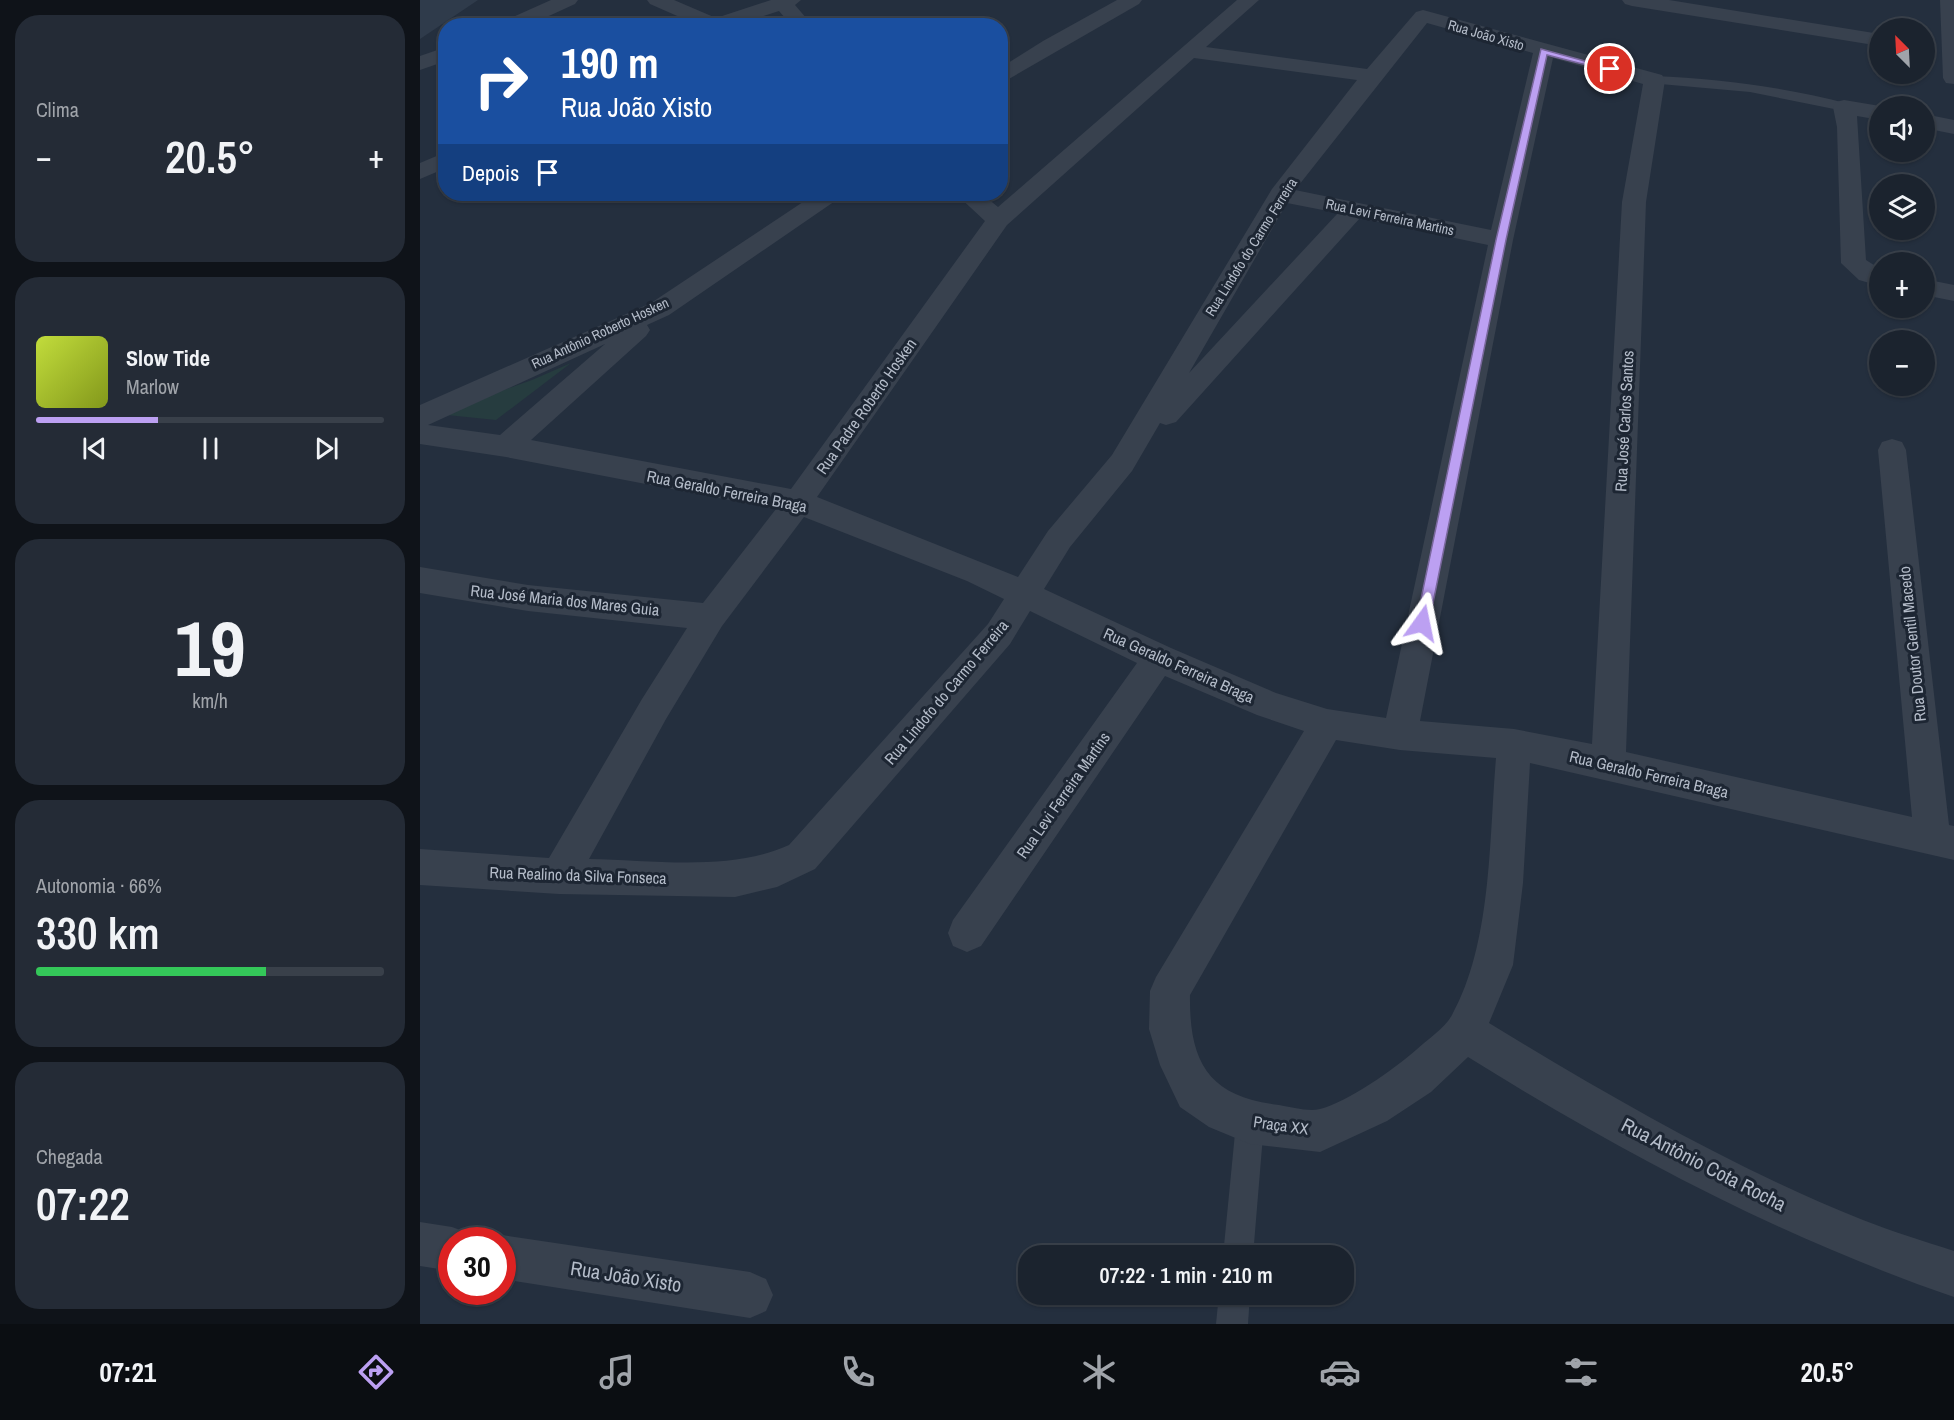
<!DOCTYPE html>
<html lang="pt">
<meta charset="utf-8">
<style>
:root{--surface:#1b232e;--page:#242b36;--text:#f1f3f6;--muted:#a0a4aa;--line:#39404a;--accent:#bca0f2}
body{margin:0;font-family:"Archivo Narrow",sans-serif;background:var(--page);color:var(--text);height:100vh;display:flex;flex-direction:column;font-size:22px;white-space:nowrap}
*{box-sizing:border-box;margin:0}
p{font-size:20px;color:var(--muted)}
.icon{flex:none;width:33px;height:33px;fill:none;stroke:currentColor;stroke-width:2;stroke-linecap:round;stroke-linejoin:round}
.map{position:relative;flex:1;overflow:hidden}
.panel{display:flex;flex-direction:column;gap:15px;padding:15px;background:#0f1319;width:420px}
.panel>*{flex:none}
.guide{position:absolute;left:18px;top:18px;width:570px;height:183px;border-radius:24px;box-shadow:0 2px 4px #0004,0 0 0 2px var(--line);background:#1a4fa0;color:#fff;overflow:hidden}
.needle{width:39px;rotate:336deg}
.tools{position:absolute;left:1449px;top:18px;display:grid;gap:12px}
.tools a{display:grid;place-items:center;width:66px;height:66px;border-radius:50%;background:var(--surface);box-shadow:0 2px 4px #0004,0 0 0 2px var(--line);font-size:30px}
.speed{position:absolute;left:18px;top:1227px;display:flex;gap:12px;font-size:30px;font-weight:700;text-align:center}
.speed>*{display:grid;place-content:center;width:78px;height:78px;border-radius:50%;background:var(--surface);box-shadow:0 2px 4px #0004,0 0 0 2px var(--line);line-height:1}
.speed .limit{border:9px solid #d22;background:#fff;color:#111}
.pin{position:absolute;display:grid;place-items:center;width:51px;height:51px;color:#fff;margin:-26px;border:3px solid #fff;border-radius:50%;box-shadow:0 2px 6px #0007}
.me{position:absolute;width:66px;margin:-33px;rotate:12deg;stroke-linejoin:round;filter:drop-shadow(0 0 4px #0008)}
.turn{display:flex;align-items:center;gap:21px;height:126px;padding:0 24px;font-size:27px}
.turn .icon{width:78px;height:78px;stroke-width:2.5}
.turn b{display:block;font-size:42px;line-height:51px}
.then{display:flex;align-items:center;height:57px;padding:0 24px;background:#0003;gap:12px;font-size:22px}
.big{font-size:45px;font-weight:600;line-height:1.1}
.panel .tile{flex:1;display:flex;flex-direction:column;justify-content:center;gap:9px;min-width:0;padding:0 21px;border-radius:24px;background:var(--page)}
.panel .dial{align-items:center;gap:0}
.dial b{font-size:78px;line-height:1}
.song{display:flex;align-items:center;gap:18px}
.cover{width:72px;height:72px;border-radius:9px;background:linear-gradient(135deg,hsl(70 70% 55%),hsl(70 70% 35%))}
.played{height:6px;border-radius:3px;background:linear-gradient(90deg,var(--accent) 35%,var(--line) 35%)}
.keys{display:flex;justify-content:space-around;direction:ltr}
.heat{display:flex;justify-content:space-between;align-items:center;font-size:33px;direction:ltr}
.charge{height:9px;border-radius:4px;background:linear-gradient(90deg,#34c759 66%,var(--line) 0)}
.trip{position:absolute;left:598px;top:1245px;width:336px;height:60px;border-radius:24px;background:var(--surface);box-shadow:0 2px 4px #0004,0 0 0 2px var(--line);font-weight:600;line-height:60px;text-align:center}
.dock{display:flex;height:96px;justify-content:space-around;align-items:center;background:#0b0e12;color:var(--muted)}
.dock .icon{width:42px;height:42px}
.dock .current{color:var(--accent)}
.dock b{font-size:27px;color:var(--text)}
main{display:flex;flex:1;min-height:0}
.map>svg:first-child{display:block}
.green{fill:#263c3f}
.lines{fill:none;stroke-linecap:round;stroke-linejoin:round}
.lane{fill:#38414e;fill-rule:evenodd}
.street{fill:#38414e;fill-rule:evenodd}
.shaded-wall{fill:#2f3b4b}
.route{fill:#bca0f2;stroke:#7a689d;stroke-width:1.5}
.labels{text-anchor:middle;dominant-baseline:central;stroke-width:6;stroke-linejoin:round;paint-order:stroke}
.far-street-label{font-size:14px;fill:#b4bcc9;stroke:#1d2633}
.street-label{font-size:16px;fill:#b4bcc9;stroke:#1d2633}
.near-street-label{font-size:20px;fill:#b4bcc9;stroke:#1d2633}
</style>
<main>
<section class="panel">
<div class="tile"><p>Clima</p>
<div class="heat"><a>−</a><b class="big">20.5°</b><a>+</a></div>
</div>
<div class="tile">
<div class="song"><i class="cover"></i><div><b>Slow Tide</b><p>Marlow</p></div></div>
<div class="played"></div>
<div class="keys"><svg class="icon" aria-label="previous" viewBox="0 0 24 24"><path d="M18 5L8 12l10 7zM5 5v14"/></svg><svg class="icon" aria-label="pause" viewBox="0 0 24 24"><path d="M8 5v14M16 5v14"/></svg><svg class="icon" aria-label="next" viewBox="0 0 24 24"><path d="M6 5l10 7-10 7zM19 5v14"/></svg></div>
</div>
<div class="tile dial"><b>19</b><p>km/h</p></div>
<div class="tile"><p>Autonomia · 66%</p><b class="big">330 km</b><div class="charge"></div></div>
<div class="tile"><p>Chegada</p><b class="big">07:22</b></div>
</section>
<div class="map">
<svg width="1534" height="1324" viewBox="0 0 1534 1324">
<rect width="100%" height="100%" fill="#242f3e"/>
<path class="green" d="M151 363 76 420 17 414 112 380Z"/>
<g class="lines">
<g class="lane">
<path d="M1234 76C1300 79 1365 87 1429 104L1431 107 1424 111 1330 92 1229 83 1227 80 1229 77Z"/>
<path d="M830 1109 840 1113 844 1123 833 1256H803L816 1123 820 1113Z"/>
<path d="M799 1294H830L828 1324H796Z"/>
</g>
<g class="street">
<path d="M131 0H158L155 4 107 26H79L82 22Z"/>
<path d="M227 0H254L296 18 351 0H381L375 5 393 26H372L359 11 313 26H280L230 4Z"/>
<path d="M697 0H722L719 4 580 84V68L623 41Z"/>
<path d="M817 0H839L786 47 947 69 996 12 1003 10 1242 75 1245 80 1226 202 1206 752 1492 817 1458 450 1462 442 1472 439 1482 442 1486 450 1529 825 1534 826V860L1110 763 1103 883 1093 965 1069 1023C1189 1096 1313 1168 1443 1220 1473 1232 1504 1241 1534 1251V1297C1362 1238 1202 1153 1048 1057L1011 1092 967 1121 900 1152 830 1144 789 1127 760 1107 740 1065 729 1029 730 991 736 977 884 731 837 715 745 676 561 946 547 952 533 946 528 933 533 920 717 663 610 611 590 644 395 869 357 887 315 897 139 894 0 885V849L129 858 222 699 267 628 108 611 0 593V567L108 585 283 603 356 509 86 457 0 444V405L231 303 395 194H422L418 199 249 315 227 325 230 330 226 336 111 440 371 489 565 221 536 194H562L578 207ZM1007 23 1113 53 1071 230 875 190ZM774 58 937 80 852 189 692 455 628 531 598 577 397 497 587 225ZM1133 58 1223 84 1202 202 1172 744 1094 729 1000 721 1093 240ZM867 203 918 213 769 373ZM940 218 1068 245 966 718 907 709 856 693 751 648 624 589 650 547 712 471 740 423 746 425 756 422ZM185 344 80 435 8 425ZM384 517 547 581 584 599 568 624 369 845C311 872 232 860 169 859L246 719 302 626ZM916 740 980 750 1076 758C1069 840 1072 943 1032 1015 1025 1028 1007 1040 996 1050 974 1069 928 1102 900 1109 889 1112 871 1107 859 1105 789 1097 769 1063 770 995Z"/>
<path d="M1202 0H1249L1460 34V46L1212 6 1205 4Z"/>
<path d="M1520 0H1534V84L1526 83 1523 78Z"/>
<path d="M26 47V61L0 70V56Z"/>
<path d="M1424 100 1460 106V120L1437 116 1446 260 1460 269V286L1439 280 1421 263 1417 127 1413 107 1416 102Z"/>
<path d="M1504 114 1534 120V134L1504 128Z"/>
<path d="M26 152V168L0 179V163Z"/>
<path d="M1504 279 1534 285V301L1504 295Z"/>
<path d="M0 1222 32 1227 48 1233 51 1240H32V1271L0 1266Z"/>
<path d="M82 1235 330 1272 346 1279 353 1295 346 1311 330 1318 82 1279V1240H68Z"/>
</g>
</g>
<path class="shaded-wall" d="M0 0H58L0 39Z"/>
<path class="route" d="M1121 49 1194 69 1190 71 1127 55 1086 240 1009 623 1002 629 996 623 1076 240Z"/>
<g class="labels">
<g class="far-street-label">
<text transform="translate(1066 35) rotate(16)">Rua João Xisto</text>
<text transform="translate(970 217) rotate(12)">Rua Levi Ferreira Martins</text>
<text transform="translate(831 247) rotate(-58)">Rua Lindofo do Carmo Ferreira</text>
<text transform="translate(180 333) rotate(-25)">Rua Antônio Roberto Hosken</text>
</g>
<g class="street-label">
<text transform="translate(446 406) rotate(-55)">Rua Padre Roberto Hosken</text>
<text transform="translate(1204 421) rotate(-87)">Rua José Carlos Santos</text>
<text transform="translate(307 491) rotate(11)">Rua Geraldo Ferreira Braga</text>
<text transform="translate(145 600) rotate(6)">Rua José Maria dos Mares Guia</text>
<text transform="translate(1492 644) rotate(-96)">Rua Doutor Gentil Macedo</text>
<text transform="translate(759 665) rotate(24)">Rua Geraldo Ferreira Braga</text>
<text transform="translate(526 692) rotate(-50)">Rua Lindofo do Carmo Ferreira</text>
<text transform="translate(1229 774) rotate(13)">Rua Geraldo Ferreira Braga</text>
<text transform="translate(643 795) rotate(-55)">Rua Levi Ferreira Martins</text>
<text transform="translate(158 875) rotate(2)">Rua Realino da Silva Fonseca</text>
<text transform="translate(861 1125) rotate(8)">Praça XX</text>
</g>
<g class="near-street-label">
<text transform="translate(1284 1164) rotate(27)">Rua Antônio Cota Rocha</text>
<text transform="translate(206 1276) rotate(9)">Rua João Xisto</text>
</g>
</g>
</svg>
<div class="tools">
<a><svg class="needle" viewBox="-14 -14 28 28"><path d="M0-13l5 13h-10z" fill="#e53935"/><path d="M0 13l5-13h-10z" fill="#a0a4aa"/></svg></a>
<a><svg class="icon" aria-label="sound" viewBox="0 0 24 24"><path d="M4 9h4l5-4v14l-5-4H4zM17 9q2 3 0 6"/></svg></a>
<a><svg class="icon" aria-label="layers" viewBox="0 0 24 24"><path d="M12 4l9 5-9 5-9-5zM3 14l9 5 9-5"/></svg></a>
<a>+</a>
<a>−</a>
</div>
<div class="speed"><div class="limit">30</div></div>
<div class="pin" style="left:1190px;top:69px;background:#d93025"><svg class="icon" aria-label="arrive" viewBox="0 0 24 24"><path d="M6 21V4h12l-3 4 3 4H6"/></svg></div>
<svg class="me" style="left:1002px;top:623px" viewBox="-20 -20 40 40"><path d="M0-17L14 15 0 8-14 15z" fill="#bca0f2" stroke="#fff" stroke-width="4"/></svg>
<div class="trip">07:22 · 1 min · 210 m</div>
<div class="guide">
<div class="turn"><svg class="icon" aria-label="right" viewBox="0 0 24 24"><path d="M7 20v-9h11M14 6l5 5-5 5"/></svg><div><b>190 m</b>Rua João Xisto</div></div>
<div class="then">Depois<svg class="icon" aria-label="arrive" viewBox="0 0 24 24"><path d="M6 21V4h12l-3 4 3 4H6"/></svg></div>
</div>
</div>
</main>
<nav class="dock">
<b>07:21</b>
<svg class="icon current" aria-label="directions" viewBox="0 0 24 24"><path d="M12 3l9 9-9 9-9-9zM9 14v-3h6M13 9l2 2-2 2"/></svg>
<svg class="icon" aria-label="music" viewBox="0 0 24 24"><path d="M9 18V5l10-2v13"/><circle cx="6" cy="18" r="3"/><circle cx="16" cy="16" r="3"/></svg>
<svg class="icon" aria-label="phone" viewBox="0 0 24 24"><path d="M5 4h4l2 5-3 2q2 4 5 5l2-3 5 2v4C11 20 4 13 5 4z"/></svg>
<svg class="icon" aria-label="climate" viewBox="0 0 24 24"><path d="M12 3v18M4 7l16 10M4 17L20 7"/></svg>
<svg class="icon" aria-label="car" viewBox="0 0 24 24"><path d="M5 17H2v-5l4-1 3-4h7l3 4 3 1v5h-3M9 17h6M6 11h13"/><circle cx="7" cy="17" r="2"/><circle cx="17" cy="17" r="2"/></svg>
<svg class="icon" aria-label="filters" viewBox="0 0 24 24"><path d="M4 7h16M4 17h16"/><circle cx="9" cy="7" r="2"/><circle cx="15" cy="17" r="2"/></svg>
<b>20.5°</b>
</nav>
